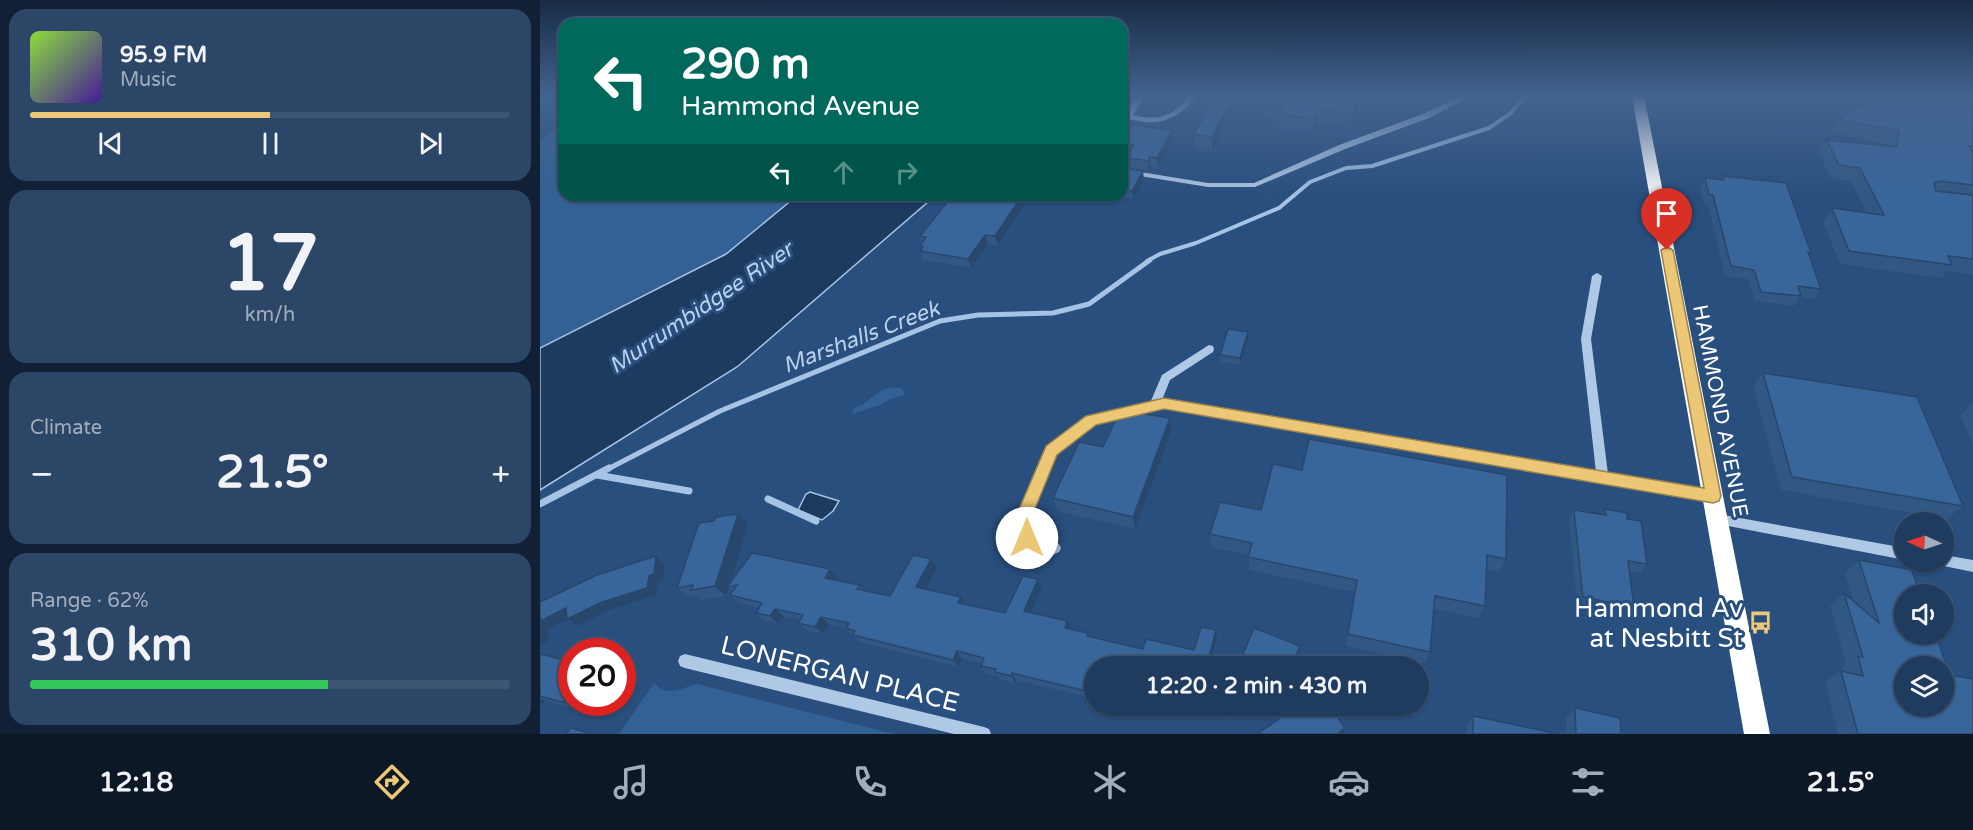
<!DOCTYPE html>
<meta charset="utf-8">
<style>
:root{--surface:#1f3b5e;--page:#2c4667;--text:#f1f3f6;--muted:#a1adbc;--line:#3c5573;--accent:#ecc876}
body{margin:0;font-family:"Varela Round",sans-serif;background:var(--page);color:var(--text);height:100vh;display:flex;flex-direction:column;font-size:22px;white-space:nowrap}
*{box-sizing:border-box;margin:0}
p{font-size:20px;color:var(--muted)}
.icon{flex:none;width:33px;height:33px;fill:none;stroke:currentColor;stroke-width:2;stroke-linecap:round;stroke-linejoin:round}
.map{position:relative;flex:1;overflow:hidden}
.side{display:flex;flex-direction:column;gap:9px;padding:9px;background:#112034;width:540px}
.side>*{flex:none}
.guide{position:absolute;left:18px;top:18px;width:570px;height:183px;border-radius:18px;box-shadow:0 2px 4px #0004,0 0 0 2px var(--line);background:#00695c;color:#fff;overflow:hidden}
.needle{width:39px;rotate:273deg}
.tools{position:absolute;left:1354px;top:512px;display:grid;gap:12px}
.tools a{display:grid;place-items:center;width:60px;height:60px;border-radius:50%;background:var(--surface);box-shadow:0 2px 4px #0004,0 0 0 2px var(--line);font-size:30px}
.speed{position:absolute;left:18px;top:638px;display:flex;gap:12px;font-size:30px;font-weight:700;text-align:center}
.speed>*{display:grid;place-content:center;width:78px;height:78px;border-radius:50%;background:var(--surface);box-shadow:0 2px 4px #0004,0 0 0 2px var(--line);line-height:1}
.speed .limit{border:9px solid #d22;background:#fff;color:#111}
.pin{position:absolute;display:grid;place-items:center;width:51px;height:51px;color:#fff;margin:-62px -26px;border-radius:50% 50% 50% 0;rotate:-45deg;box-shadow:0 0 6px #0007}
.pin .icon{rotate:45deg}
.me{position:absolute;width:66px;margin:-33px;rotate:0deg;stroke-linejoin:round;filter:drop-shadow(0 0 4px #0008)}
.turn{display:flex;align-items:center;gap:21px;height:126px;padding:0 24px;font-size:27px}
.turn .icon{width:78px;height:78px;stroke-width:2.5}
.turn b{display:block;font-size:42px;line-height:51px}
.lanes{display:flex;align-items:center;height:57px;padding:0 24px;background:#0003;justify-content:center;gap:30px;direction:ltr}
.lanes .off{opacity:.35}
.big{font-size:45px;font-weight:800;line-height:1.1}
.side .card{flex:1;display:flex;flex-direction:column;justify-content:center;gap:9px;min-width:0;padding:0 21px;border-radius:18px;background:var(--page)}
.side .dial{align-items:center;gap:0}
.dial b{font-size:78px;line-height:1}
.song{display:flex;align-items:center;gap:18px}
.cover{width:72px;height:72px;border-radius:9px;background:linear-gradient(135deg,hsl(90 70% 55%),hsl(260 70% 35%))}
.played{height:6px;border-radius:3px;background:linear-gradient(90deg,var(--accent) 50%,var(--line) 50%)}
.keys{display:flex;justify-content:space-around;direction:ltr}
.heat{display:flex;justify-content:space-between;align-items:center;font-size:33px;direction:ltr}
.charge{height:9px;border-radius:4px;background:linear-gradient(90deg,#34c759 62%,var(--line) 0)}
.trip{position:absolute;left:544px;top:656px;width:345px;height:60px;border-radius:30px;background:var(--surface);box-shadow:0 2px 4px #0004,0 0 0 2px var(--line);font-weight:800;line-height:60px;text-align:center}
.tabs{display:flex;height:96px;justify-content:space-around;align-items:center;background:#0c1826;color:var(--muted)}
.tabs .icon{width:42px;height:42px}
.tabs .selected{color:var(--accent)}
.tabs b{font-size:27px;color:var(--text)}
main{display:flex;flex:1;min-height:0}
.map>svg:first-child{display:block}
.green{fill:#346195}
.water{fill:#1d3a5f;stroke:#a4c3e5;stroke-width:1.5}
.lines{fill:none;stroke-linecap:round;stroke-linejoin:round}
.stream-far2{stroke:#a4c3e5;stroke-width:4}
.stream-far1{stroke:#a4c3e5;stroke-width:5}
.stream{stroke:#a4c3e5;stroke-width:7}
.minor{fill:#afc8e5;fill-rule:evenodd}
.highway{fill:#fff;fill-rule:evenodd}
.wall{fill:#315884}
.shaded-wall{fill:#28476c}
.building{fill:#39669a;stroke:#28476c;stroke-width:1.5;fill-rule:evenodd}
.route{fill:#ecc876;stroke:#99824d;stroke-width:1.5}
.labels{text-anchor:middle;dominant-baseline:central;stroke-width:6;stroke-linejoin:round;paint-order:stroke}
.street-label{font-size:21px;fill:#fff;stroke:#294f7e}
.water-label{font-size:22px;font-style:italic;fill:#bad2ec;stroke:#294f7e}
.near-poi-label{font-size:26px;fill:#fff;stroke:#294f7e;text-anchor:end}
.near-street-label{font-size:26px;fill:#fff;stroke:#294f7e}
</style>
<main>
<section class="side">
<div class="card">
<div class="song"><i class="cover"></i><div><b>95.9 FM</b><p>Music</p></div></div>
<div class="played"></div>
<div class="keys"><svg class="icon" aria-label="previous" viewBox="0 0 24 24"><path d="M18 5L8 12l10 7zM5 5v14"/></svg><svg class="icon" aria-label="pause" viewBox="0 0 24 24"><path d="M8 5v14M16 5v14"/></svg><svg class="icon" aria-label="next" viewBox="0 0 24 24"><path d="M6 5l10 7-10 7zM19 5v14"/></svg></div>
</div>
<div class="card dial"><b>17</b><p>km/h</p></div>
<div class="card"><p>Climate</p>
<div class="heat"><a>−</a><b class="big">21.5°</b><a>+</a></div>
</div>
<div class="card"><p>Range · 62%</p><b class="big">310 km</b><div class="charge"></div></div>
</section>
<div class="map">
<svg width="1433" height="734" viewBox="0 0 1433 734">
<rect width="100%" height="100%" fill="#294f7e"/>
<g class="green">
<path d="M24 123V195H258L186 254 0 348V140Z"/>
<path d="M350 388H361L365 394 350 399 340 405 312 414 314 408C329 404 334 391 350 388Z"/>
<path d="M114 683C128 698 141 688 157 684L354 734H79Z"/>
</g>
<g class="water">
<path d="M258 195H396L197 367 0 490V348L186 254Z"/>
<path d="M270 492 299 501 293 511 282 520 258 510 266 494Z"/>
</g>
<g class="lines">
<path class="stream-far2" d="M607 261 620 254 656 243 739 208 770 182 806 168 832 166 949 128 971 113 985 96"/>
<path class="stream-far1" d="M66 470 180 411 400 321 438 315 513 313 549 304 610 260"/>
<g class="stream">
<path d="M57 475 149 491"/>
<path d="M228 499 276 521"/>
<path d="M0 504 69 468"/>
</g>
<g class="minor">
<path d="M597 96H605L593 115C619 121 632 117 649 96H657C643 113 628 124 606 122 597 121 591 118 582 121V116L585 114Z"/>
<path d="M921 96H931L889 118 805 149 715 187H668L582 173V169L668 183H714L799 145 883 114Z"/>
<path d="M1057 273 1062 276 1051 339 1068 474 1173 491 1177 492 1179 496 1177 500 1173 501 624 408 555 424 516 454 488 521 492 534 519 544 521 548 519 552 515 554 483 542 476 521 507 448 548 417 610 403 622 375 669 345 673 346 674 349 673 352 630 380 622 400 1056 472 1041 339 1052 276Z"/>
<path d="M1178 514 1365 548V560L1178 524 1174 523 1172 519 1174 515Z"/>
<path d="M1404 555 1433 560V572L1399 565 1398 561H1404Z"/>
<path d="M145 654 444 727 449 729 451 734H414L145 668 140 666 138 661 140 656Z"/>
</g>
<path class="highway" d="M1092 96H1104L1230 734H1204Z"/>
</g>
<g class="wall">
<path d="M608 96H632L625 109 609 107Z"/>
<path d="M664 96H711L697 102 672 151 655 149 654 134 664 115Z"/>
<path d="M819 96 818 110 812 128 776 124 773 133 739 129V119L725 117V103Z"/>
<path d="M1433 105V275L1407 271 1401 278 1300 264 1283 222 1292 208 1326 212 1311 181 1291 179 1279 153 1287 140 1350 147V145L1291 132 1299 119Z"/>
<path d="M582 124 632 130 633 141 618 168 611 167 609 171 590 168 588 154 582 153Z"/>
<path d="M582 172 604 179 593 199 573 196V195H582Z"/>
<path d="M1183 176 1271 253 1269 256 1281 289 1274 299 1260 297 1254 306 1215 301 1208 279 1185 276 1168 205 1164 204 1160 188 1165 178 1181 180Z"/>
<path d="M483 201 484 205 458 245 448 244 431 268 383 260 380 251 381 249 380 246 382 242 380 236Z"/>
<path d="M708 332V340L700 365 680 362V355Z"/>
<path d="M1223 373 1423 506 1407 519 1241 490 1213 386Z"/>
<path d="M1433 403V444L1420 416Z"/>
<path d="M630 418 631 432 595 529 517 511 513 498 563 447Z"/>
<path d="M680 502 966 559 960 572 946 569 945 606 939 618 893 609 890 652 885 663 806 646 814 592 709 570V555L671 547 670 534Z"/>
<path d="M1065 509 1087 519 1107 564 1100 573 1089 571 1094 607 1087 615 1037 605 1029 519 1034 510 1062 514Z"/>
<path d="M208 524 190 583 297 577 295 580 320 585 324 590 350 596 397 568 385 589 425 604 465 613 498 579 502 587 490 612 527 621 530 629 548 633 550 637 603 649 654 650 676 630 677 638 671 661 555 666V699L476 680 475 683 459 679 457 676 445 673 441 666 442 663 422 659 418 667 320 642 306 629 289 624 283 634 266 630 258 623 260 620 243 616 238 624 224 620 216 613 219 608 199 603 190 595 193 592 189 588 186 596 163 600 158 596 149 597 137 588Z"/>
<path d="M1319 560 1410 675 1433 734H1298L1285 682 1301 671 1303 672 1302 667 1306 664 1290 606 1304 593 1313 600 1305 573Z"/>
<path d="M0 654 32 702H61L52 713 6 701 3 704H0Z"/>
<path d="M592 705H639L636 716Z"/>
<path d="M658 705H699L693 720Z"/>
<path d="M731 707 805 728 804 734H717L736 721 731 713Z"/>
<path d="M1035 708 1081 734H1026V718Z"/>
<path d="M933 716 1018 734H927V726Z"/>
</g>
<g class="shaded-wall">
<path d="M625 96H632L625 109 624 98Z"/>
<path d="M693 96H711L697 102 672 151V137Z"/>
<path d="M819 96 818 110 812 128 813 114Z"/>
<path d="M777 109 776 124 773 133 774 119Z"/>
<path d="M632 130 633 141 618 168 617 158Z"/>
<path d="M610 157 611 167 609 171 608 161Z"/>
<path d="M603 171 604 179 593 199 592 191Z"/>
<path d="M478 195H487L483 201 484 205 458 245 455 236Z"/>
<path d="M445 235 448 244 431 268 428 259Z"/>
<path d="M708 332V340L700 365V358Z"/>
<path d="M630 418 631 432 595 529 593 517Z"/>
<path d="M198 514 208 524 189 587H187L189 588 186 596 175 586Z"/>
<path d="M116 556 124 564 123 582 118 583 116 595 72 609 38 626 28 619 7 630 9 640 0 645V621L26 608 109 576Z"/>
<path d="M391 559 397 568 382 595 376 587Z"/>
<path d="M290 569 297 577 291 586 285 578Z"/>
<path d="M498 579 502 587 488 619 484 611Z"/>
<path d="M421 597 425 605 418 603Z"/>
<path d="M235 609 243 616 238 624 230 616Z"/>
<path d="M281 617 289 624 283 634 275 627Z"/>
<path d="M527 621 531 628 528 635 525 628Z"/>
<path d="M676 630 677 638 669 666 668 660Z"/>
<path d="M760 646 759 654 754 666H752Z"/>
<path d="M417 651 422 659 418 667 413 660Z"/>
<path d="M472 673 476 680 475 683 471 676Z"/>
<path d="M0 698 6 701 3 704 0 703Z"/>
<path d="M45 702H61L52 713 41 707Z"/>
<path d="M636 705H639L636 716 634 709Z"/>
<path d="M696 705H699L693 720 692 714Z"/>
<path d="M805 728 804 734H797Z"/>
</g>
<g class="building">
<path d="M610 96H625L624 98Z"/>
<path d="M669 96H693L672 137 654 134 669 106 664 105Z"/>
<path d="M728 96H819L813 114 777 109 774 119 739 114 743 105 725 103Z"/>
<path d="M1337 96H1399L1433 105V147L1429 146 1433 152V185L1400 181 1394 183 1396 191 1433 195V259L1408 256 1412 265 1309 251 1292 208 1344 215 1320 168 1299 165 1287 140 1357 147 1359 131 1299 119Z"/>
<path d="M582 124 632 130 617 158 610 157 608 161 589 158 591 154H588L594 145 582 143Z"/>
<path d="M584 168 603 171 592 191 582 189V172Z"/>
<path d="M1183 176 1246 183 1271 253 1268 252 1281 289 1258 286 1261 296 1221 292 1214 270 1191 266 1173 195H1169L1165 178 1184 180Z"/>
<path d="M413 195H478L482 196 455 236 445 235 428 259 380 251 383 247 380 246 386 237 380 236Z"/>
<path d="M688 329 708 332 700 358 680 355Z"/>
<path d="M1223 373 1377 397 1423 506 1252 477Z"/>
<path d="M580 410 630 418 593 517 513 498 539 442 563 447Z"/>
<path d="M769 439 967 475 966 559 947 555 945 606 895 596 890 652 808 634 817 580 708 557 712 543 670 534 680 502 721 510 733 464 762 470Z"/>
<path d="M1065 509 1087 513V519L1101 521 1107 564 1088 561 1094 607 1043 597 1034 510 1066 515Z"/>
<path d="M198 514 175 586 151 590 153 585 137 588 159 523 174 521 176 517Z"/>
<path d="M212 553 290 569 285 578 320 585 317 589 350 596 373 555 391 559 376 587 421 597 418 603 465 613 483 576 498 579 484 611 527 621 525 628 548 633 547 636 603 649 606 639 654 650 661 627 676 630 668 660 682 666H555V690L554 693 472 673 471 676 455 672 456 669 441 666 444 658 417 651 413 660 313 635 315 631 306 628 309 623 281 617 275 627 258 623 263 615 235 609 230 616 216 613 222 603 190 595 197 585 187 587Z"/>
<path d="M116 556 114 574 109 576 107 588 62 602 27 619 26 608 0 621V602L57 575Z"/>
<path d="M1319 560 1372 570 1380 594H1365V633H1395L1410 675 1433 679V734H1318L1301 671 1323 676 1318 656 1323 657 1304 593 1339 623ZM1365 666H1404V705H1365Z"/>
<path d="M714 628 760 646 752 666H698Z"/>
<path d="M0 654 32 662V702H45L41 707 0 696Z"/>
<path d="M781 656 788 666H766Z"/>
<path d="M618 705H636L634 709Z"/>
<path d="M672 705H696L692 714Z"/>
<path d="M733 705H789L805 728 797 734H717L739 719 731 707Z"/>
<path d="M1035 708 1080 718 1081 734H1036Z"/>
<path d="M933 716 1018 734H933Z"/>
<path d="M31 728 52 734H26Z"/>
</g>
<linearGradient id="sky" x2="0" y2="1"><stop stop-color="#172b45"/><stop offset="0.48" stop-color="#43638f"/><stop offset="1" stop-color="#43638f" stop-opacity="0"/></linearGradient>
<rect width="1433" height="199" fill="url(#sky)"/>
<path class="route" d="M1127 247 1133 250 1181 496 1179 501 1173 503 624 409 556 425 517 455 490 521 496 538 493 543 487 545 482 543 474 521 506 446 546 416 624 398 1164 488 1121 250Z"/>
<defs>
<symbol id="bus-bare" viewBox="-9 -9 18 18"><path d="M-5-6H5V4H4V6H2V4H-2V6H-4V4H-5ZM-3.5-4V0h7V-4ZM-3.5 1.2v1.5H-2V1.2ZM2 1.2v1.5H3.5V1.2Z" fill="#ecc876" stroke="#294f7e" stroke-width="2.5" paint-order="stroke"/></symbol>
</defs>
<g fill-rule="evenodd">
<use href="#bus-bare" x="1204" y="606" width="33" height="33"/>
</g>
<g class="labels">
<g class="street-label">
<text transform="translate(1180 411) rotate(79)">HAMMOND AVENUE</text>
</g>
<g class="water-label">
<text transform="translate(161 308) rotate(-34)">Murrumbidgee River</text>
<text transform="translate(321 337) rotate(-21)">Marshalls Creek</text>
</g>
<g class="near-poi-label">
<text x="1203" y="608">Hammond Av<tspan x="1203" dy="30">at Nesbitt St</tspan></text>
</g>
<g class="near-street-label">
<text transform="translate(300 674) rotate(14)">LONERGAN PLACE</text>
</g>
</g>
</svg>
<div class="tools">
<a><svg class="needle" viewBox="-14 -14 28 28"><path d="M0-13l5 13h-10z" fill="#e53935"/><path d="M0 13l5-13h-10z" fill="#a1adbc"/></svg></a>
<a><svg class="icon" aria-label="sound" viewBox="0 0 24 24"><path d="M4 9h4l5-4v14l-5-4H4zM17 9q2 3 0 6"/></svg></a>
<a><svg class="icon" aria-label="layers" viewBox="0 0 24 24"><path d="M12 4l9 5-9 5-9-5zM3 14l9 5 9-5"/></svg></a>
</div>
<div class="speed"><div class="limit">20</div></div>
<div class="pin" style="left:1127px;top:250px;background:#d93025"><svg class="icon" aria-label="arrive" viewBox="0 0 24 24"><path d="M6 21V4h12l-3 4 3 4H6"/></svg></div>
<svg class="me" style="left:487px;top:538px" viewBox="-20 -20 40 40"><circle r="19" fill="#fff"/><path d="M0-13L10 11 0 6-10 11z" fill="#ecc876"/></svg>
<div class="trip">12:20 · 2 min · 430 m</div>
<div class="guide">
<div class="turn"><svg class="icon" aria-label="left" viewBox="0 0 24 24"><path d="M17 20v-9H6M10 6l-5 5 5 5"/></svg><div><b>290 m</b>Hammond Avenue</div></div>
<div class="lanes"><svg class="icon" aria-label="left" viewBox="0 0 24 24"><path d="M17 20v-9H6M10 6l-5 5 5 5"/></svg><svg class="icon off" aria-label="ahead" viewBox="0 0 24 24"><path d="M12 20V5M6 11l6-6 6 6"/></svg><svg class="icon off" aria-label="right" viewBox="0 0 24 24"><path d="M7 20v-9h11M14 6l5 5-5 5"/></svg></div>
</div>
</div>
</main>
<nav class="tabs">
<b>12:18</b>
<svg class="icon selected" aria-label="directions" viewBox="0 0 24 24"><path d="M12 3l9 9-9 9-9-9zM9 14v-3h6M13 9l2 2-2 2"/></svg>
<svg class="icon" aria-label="music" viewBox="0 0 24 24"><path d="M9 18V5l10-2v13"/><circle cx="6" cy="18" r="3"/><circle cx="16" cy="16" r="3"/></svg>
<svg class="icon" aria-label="phone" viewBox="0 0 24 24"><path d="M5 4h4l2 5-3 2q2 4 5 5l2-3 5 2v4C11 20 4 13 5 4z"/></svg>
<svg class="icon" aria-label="climate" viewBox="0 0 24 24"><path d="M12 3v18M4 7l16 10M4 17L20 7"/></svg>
<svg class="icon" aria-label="car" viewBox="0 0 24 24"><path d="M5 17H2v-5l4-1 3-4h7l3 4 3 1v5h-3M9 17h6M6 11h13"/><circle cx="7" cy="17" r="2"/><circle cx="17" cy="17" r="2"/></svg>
<svg class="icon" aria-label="filters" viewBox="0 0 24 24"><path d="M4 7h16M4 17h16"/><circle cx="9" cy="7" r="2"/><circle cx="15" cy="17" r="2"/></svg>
<b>21.5°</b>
</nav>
